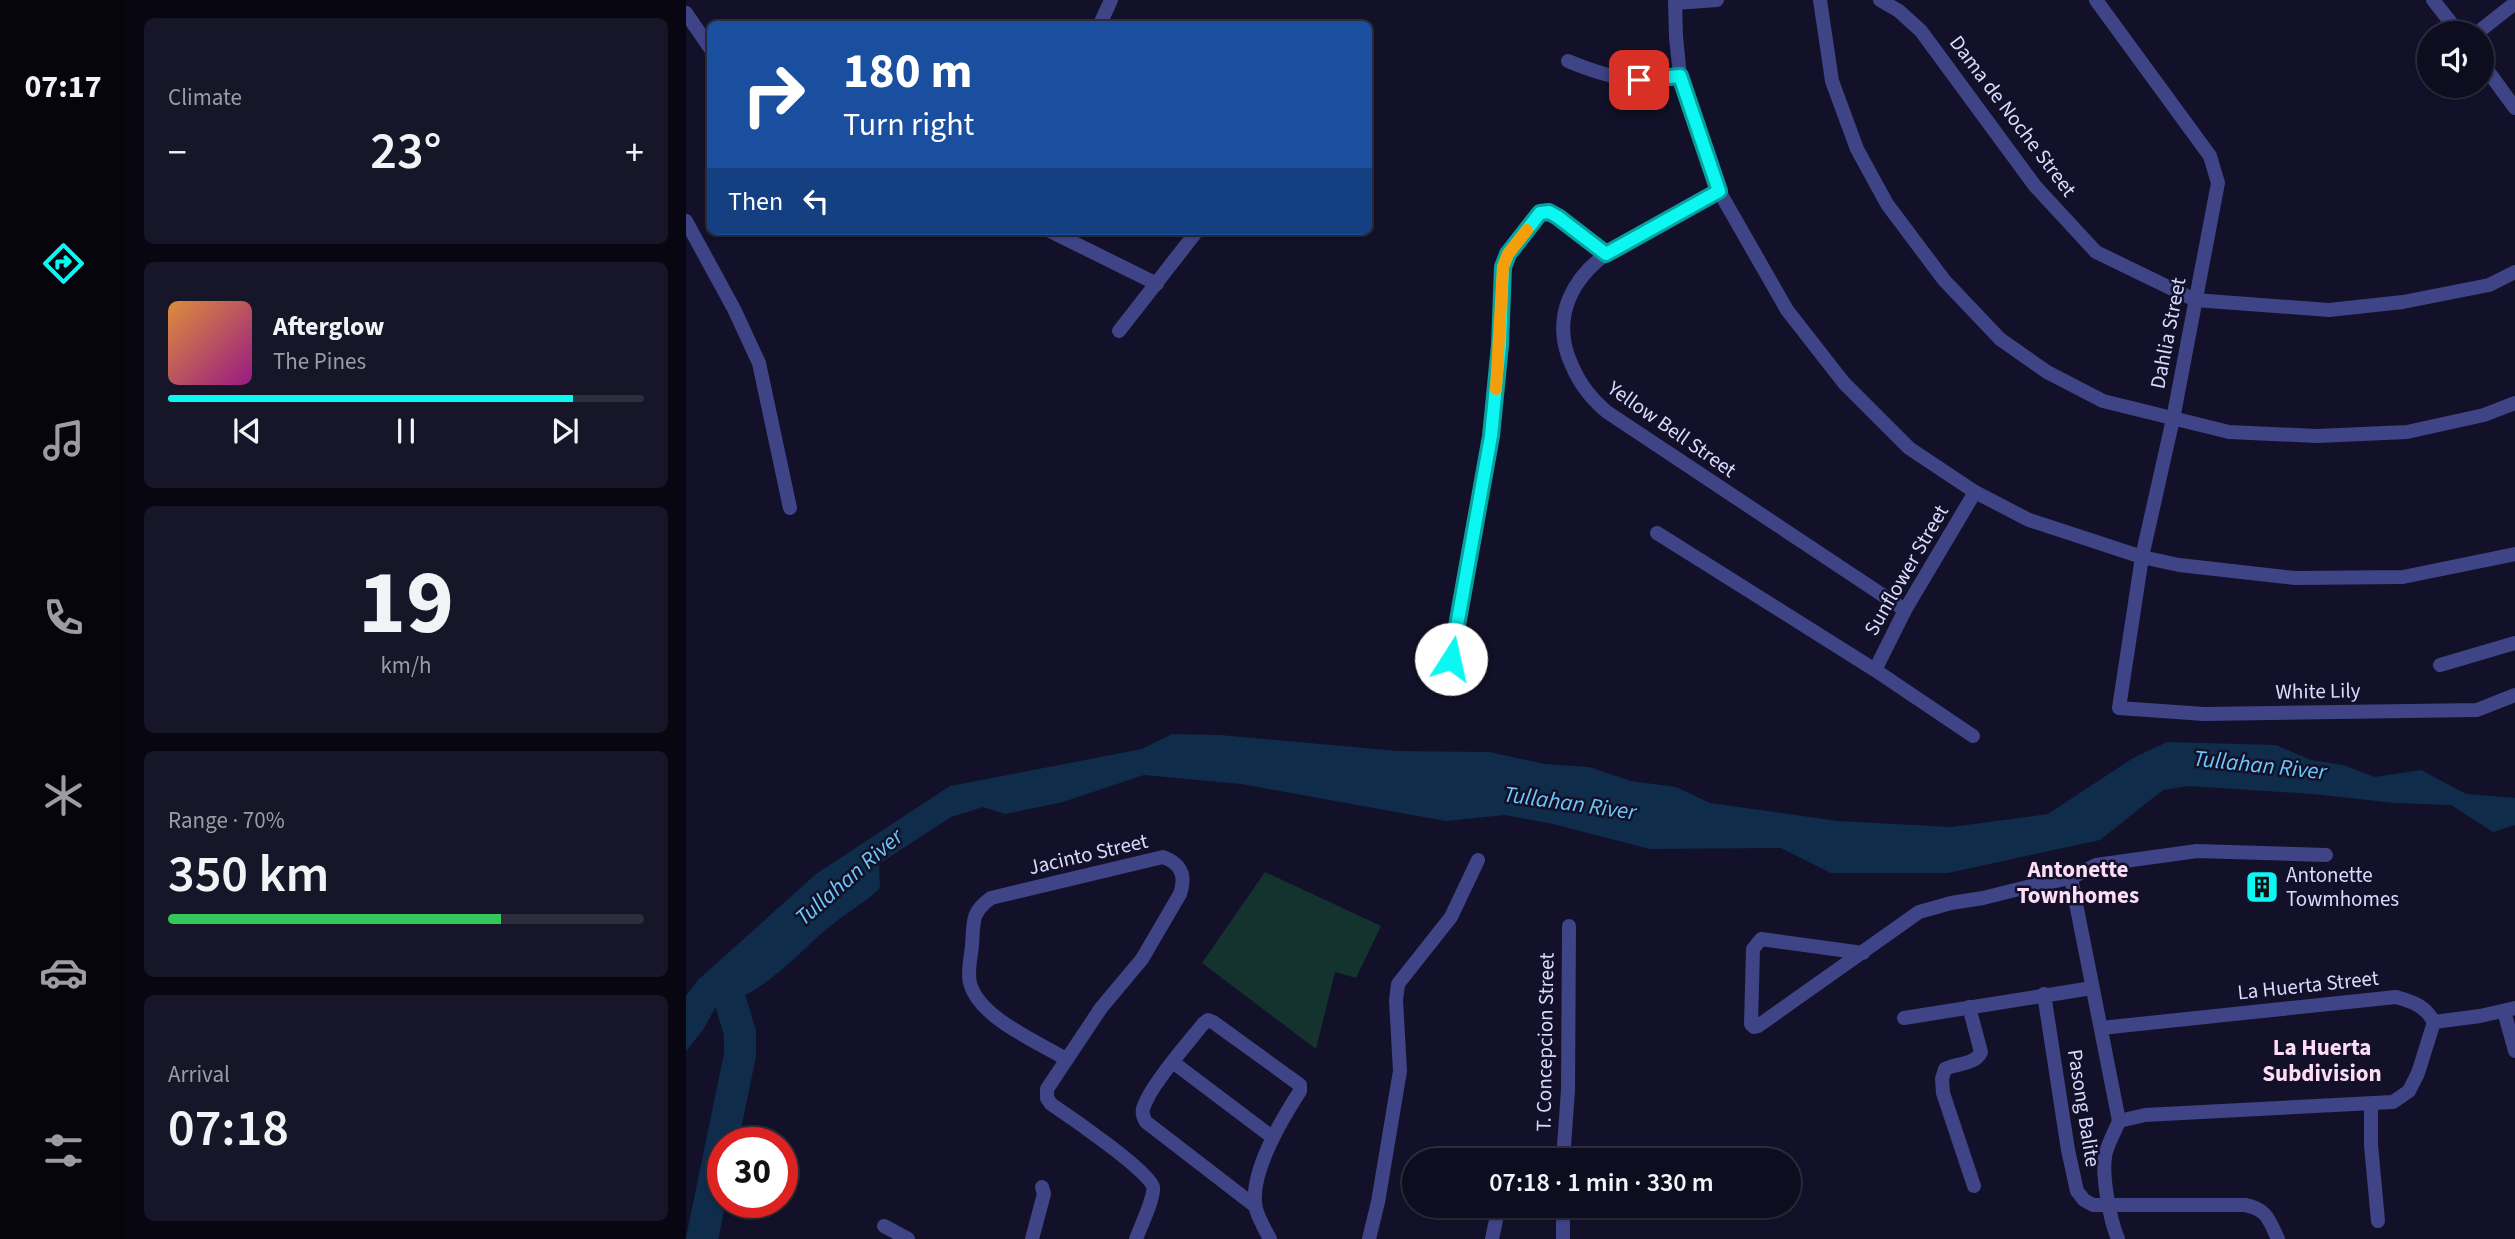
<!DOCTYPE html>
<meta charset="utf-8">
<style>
:root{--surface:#0e0d1f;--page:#171628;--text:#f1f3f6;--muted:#9b9ca4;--line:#2e2d3d;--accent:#0df7f2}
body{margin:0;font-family:"Source Sans 3",sans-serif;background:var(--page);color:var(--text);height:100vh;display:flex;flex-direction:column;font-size:26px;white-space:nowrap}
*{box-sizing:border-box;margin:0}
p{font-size:23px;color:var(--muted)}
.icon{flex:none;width:38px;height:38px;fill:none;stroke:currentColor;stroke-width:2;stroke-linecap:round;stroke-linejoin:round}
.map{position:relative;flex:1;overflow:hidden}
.sheet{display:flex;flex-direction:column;gap:18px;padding:18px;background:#080711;width:560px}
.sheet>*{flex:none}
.guide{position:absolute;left:21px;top:21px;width:665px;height:214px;border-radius:10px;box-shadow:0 2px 5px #0004,0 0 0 2px var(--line);background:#1a4fa0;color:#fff;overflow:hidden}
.fabs{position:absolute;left:1731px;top:21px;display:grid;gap:14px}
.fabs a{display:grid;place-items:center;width:77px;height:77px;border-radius:50%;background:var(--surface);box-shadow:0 2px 5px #0004,0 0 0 2px var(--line);font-size:35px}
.speed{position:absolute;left:21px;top:1127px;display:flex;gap:14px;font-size:35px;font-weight:700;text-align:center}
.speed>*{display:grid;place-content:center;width:91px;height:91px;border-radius:50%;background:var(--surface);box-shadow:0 2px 5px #0004,0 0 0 2px var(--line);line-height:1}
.speed .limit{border:10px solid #d22;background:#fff;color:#111}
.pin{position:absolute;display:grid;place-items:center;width:60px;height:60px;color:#fff;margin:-30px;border-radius:14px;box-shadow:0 4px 10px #0006}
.me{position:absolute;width:77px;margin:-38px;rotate:10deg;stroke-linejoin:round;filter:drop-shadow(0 0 5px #0008)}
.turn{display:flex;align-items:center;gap:24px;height:147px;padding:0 21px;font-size:32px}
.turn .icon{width:91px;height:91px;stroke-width:2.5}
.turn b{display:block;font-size:49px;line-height:60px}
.then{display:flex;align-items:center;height:66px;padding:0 21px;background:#0003;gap:14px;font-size:26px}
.big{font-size:52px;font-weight:600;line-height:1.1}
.sheet .widget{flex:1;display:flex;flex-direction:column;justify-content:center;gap:10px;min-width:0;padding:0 24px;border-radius:10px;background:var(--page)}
.sheet .dial{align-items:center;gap:0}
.dial b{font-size:91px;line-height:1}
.song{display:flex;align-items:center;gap:21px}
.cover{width:84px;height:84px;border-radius:10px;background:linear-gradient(135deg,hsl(30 70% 55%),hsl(310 70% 35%))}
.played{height:7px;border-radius:4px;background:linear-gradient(90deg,var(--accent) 85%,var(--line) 85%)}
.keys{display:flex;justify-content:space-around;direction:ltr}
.heat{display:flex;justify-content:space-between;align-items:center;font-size:38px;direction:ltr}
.charge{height:10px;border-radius:5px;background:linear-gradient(90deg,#34c759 70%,var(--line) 0)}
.trip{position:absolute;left:716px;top:1148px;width:399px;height:70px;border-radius:35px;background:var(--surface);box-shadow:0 2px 5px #0004,0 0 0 2px var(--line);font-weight:600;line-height:70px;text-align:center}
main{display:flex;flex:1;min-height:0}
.tab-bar{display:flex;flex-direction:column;width:126px;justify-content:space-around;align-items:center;background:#06050c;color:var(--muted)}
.tab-bar .icon{width:49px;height:49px}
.tab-bar .current{color:var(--accent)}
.tab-bar b{font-size:32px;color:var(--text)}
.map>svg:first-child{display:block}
.green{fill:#14332e}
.water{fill:#0f2c4a}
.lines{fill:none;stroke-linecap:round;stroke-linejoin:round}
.river{stroke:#0f2c4a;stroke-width:32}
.minor{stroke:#3e4486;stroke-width:14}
.route-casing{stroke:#08a19d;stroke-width:18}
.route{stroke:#0df7f2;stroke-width:12}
.slow{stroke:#f59e0b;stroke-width:12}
.labels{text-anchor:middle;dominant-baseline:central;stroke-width:5;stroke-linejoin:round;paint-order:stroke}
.street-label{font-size:21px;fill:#dadafe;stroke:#121129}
.poi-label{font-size:21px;fill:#dadafe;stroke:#121129;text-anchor:start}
.water-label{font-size:23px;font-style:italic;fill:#6cc9fa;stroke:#121129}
.neighbourhood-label{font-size:23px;font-weight:bold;fill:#fedcf6;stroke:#121129}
</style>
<main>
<nav class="tab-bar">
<b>07:17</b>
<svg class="icon current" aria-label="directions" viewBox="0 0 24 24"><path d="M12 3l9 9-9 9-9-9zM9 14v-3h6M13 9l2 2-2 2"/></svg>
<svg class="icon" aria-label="music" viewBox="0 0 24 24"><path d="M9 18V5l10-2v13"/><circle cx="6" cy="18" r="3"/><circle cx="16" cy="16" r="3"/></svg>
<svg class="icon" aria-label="phone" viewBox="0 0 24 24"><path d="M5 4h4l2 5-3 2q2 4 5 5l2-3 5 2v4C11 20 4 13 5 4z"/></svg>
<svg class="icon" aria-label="climate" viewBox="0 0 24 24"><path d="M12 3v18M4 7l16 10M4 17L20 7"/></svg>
<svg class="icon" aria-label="car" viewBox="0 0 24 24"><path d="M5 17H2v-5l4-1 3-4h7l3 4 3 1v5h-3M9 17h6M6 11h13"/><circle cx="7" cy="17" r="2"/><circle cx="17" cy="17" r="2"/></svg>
<svg class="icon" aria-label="filters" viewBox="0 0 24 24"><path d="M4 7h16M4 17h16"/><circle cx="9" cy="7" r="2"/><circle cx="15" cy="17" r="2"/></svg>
</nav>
<section class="sheet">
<div class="widget"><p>Climate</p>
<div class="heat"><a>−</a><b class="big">23°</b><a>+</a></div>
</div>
<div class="widget">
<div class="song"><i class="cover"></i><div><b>Afterglow</b><p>The Pines</p></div></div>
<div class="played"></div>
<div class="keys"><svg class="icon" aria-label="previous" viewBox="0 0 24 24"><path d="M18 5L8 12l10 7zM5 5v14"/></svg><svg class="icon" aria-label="pause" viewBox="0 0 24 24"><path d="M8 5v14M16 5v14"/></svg><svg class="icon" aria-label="next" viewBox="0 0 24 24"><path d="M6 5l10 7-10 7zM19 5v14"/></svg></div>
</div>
<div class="widget dial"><b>19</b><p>km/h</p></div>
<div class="widget"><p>Range · 70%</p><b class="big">350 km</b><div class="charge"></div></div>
<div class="widget"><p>Arrival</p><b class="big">07:18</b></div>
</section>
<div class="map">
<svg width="1829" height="1239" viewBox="0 0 1829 1239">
<rect width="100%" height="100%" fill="#121129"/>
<path class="green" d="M579 872 695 926 670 978 649 972 630 1049 516 963Z"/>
<path class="water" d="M486 734 534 735 711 751 803 752 859 764 903 767 945 781 990 787 1024 803 1152 821 1265 827 1362 814 1447 758 1481 742 1590 745 1625 760 1657 765 1689 777 1735 770 1780 794 1829 798V825L1807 832 1765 805 1709 803 1626 794 1503 786 1477 790 1414 840 1262 873H1145L1095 848 964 849 867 824 819 815 760 821 555 784 458 775 377 802 319 814 297 807 265 817 193 864 194 888C178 904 159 913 142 928 113 952 71 1001 32 1003L17 1030 0 1051V996L12 980 130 874 264 786 456 749Z"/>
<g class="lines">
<path class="river" d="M16 1239 54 1055V1033L40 986"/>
<g class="minor">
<path d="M989 0 990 37 994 76 1033 191 1101 310 1158 383 1223 448 1289 492 1343 520 1456 557 1493 565 1609 578 1717 577 1829 554"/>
<path d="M1134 0 1146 81 1171 149 1201 204 1258 280 1314 339 1361 372 1417 401 1543 432 1631 436 1721 432 1798 415 1829 403"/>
<path d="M1194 0 1213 11 1235 31 1349 186 1410 252 1509 300 1643 310 1717 302 1803 285 1829 272"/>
<path d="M1410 0 1524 156 1532 183 1487 419 1456 557 1433 708 1518 714 1791 710 1829 695"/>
<path d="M1747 0 1773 33"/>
<path d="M989 3 1031 0"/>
<path d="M0 13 24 48"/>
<path d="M414 24 425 0"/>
<path d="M1791 33 1829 3"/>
<path d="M882 61C928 80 945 82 994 76"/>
<path d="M1796 63 1829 108"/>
<path d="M1033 191C1010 204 986 217 963 230 949 238 933 245 920 254 886 279 868 315 882 356 891 380 902 396 921 412L1219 610"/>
<path d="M0 221 48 309 73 363 104 508"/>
<path d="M364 231 471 284"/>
<path d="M433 331 511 231"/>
<path d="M971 533 1189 670 1287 736"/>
<path d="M765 659 805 436 814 345 817 267 823 254 854 213 863 212 872 217 920 254"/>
<path d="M1754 665 1829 643"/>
<path d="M1189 670 1219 610 1289 492"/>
<path d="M1385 878 1433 1121"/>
<path d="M1177 953 1075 939 1067 949 1065 1024 1068 1027 1072 1026 1233 912 1265 903 1297 898 1345 886 1385 878 1410 865 1511 851 1640 855"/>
<path d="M1358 994 1382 1150 1391 1191 1398 1200 1407 1205H1559C1581 1209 1583 1220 1592 1239"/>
<path d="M1283 1007 1295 1052C1289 1065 1271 1063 1259 1069L1256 1079 1257 1093 1288 1186"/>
<path d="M1818 1011 1829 1051"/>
<path d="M1218 1018 1406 988"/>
<path d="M1748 1022 1794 1016 1829 1008"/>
<path d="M1415 1028 1710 997C1728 1002 1739 1006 1748 1022L1732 1073 1723 1091 1707 1102 1459 1115 1433 1121C1429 1132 1420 1146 1419 1157 1416 1178 1424 1220 1432 1239"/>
<path d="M380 1059C352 1042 292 1017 284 983 281 971 285 958 286 945 288 923 284 913 305 898L477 857C496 864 500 876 494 894L456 959 415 1008 361 1089V1098L365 1104C380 1114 466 1173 467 1187 469 1197 454 1228 450 1239"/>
<path d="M488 1063 586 1137"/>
<path d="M1685 1105V1145L1692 1221"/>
<path d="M877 1160 882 1090 883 926"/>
<path d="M569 1206 460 1122C457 1117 455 1112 458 1106 466 1084 501 1044 517 1024L522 1020 527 1022 614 1085V1091C596 1119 562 1174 570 1209 573 1219 579 1230 584 1239"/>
<path d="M877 1206V1239"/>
<path d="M198 1226 222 1239"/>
<path d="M346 1239 358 1194 356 1187"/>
<path d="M683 1239 692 1202 714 1071 710 1000 712 984 765 917 792 860"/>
<path d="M806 1239 813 1206"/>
</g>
</g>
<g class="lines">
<defs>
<path id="route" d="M765 659 805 436 814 345 817 267 822 254 854 213 863 212 872 217 920 254 1033 191 994 76 953 80"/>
</defs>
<use href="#route" class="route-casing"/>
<use href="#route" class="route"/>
<path class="slow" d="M810 389 817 267 822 254 841 230"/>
</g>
<defs>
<symbol id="building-square" viewBox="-11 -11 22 22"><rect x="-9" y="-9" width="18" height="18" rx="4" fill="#0df7f2" stroke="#121129"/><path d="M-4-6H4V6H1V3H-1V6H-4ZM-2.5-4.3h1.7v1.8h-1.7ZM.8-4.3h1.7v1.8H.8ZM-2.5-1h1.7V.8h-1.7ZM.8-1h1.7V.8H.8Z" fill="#111"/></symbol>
</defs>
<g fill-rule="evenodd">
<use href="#building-square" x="1557" y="868" width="38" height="38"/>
</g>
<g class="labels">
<g class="street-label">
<text transform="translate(1327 116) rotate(53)">Dama de Noche Street</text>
<text transform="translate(1482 333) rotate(-79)">Dahlia Street</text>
<text transform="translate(986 429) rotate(35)">Yellow Bell Street</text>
<text transform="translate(1220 570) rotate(-60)">Sunflower Street</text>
<text transform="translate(1632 691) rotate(-1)">White Lily</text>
<text transform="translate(402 854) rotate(-13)">Jacinto Street</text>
<text transform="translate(1622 985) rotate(-6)">La Huerta Street</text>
<text transform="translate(859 1042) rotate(-89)">T. Concepcion Street</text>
<text transform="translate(1398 1108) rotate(81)">Pasong Balite</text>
</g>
<g class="poi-label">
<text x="1600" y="875">Antonette<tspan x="1600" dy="24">Towmhomes</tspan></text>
</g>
<g class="water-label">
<text transform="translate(1574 765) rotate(6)">Tullahan River</text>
<text transform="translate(884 803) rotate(8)">Tullahan River</text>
<text transform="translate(163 877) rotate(-41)">Tullahan River</text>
</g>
<g class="neighbourhood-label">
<text x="1392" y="869">Antonette<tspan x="1392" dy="26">Townhomes</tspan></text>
<text x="1636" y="1047">La Huerta<tspan x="1636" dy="26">Subdivision</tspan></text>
</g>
</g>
</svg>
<div class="fabs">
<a><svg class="icon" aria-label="sound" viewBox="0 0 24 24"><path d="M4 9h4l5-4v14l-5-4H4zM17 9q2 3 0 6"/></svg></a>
</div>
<div class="speed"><div class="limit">30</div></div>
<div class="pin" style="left:953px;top:80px;background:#d93025"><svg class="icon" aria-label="arrive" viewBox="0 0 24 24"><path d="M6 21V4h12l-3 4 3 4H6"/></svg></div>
<svg class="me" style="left:765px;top:659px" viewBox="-20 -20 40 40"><circle r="19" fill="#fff"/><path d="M0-13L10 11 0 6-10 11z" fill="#0df7f2"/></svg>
<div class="trip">07:18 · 1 min · 330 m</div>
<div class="guide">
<div class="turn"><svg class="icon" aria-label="right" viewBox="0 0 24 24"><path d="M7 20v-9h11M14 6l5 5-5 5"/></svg><div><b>180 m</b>Turn right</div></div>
<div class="then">Then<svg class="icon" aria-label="left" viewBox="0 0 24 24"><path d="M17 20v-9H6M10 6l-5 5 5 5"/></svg></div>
</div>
</div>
</main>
